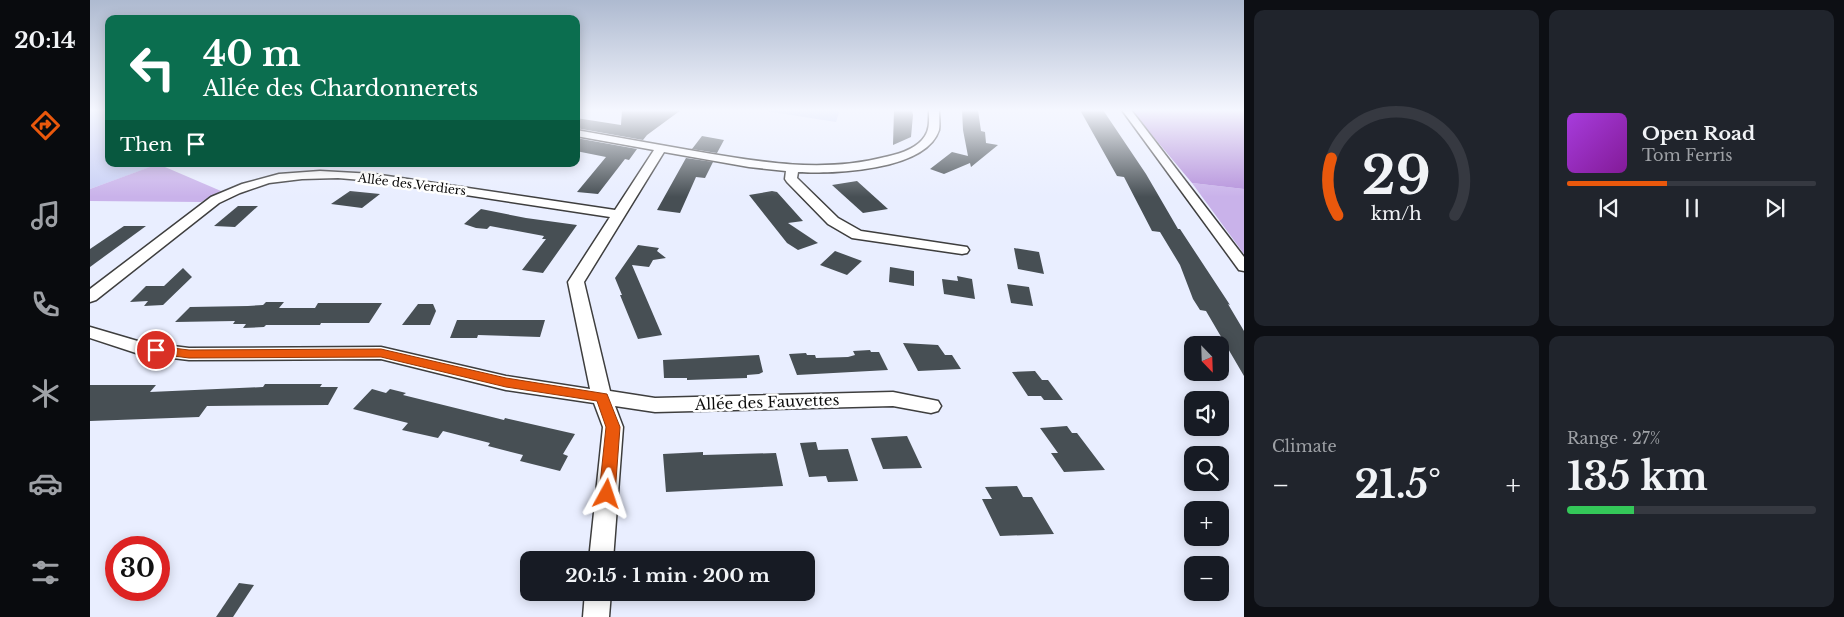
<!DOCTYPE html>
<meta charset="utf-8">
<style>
:root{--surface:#171b24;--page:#20242c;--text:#f1f3f6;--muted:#9ea1a6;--line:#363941;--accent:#ea580c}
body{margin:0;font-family:"Libre Baskerville",serif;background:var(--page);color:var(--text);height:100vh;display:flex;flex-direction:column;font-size:19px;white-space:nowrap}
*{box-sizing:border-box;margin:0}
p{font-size:16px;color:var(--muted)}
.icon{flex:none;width:28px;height:28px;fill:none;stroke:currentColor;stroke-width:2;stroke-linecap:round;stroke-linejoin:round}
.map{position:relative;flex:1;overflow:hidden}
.side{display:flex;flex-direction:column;gap:10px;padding:10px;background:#0d0f14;width:600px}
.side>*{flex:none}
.banner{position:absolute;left:15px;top:15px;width:475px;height:152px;border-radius:10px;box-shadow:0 2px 12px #0003;background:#0b6e4f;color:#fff;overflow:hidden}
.needle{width:32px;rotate:157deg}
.buttons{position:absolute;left:1094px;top:336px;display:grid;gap:10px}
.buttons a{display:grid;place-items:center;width:45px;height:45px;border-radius:10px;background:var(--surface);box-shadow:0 2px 12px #0003;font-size:25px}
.speed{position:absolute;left:15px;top:536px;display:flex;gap:10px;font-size:25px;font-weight:700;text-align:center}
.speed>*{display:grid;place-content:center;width:65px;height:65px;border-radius:50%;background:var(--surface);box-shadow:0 2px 12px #0003;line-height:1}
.speed .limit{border:8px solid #d22;background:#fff;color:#111}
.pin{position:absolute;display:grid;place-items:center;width:42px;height:42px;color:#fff;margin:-21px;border:2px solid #fff;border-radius:50%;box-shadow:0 1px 5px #0007}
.me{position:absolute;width:55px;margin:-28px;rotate:5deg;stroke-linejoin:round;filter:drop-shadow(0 0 4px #0008)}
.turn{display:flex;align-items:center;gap:18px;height:105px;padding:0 15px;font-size:22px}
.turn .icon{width:65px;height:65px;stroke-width:2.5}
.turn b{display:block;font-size:35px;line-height:42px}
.then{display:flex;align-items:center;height:48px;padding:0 15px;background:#0003;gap:10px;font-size:19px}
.big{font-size:38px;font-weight:700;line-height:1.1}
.side .card{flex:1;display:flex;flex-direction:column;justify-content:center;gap:8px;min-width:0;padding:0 18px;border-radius:10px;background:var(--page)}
.side .dial{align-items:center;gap:0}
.dial svg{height:130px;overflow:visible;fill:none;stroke:var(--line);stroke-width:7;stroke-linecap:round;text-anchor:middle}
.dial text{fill:var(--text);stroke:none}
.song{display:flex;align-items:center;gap:15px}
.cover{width:60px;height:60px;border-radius:8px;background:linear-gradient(135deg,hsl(280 70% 55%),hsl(290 70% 35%))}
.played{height:5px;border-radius:2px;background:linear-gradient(90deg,var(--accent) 40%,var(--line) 40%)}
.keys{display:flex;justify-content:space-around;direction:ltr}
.heat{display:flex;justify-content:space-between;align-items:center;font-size:28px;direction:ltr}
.charge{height:8px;border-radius:4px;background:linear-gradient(90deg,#34c759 27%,var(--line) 0)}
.side .tiles{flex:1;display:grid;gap:10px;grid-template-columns:repeat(2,1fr)}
.trip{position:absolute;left:430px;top:551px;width:295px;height:50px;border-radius:10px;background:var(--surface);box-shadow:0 2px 12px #0003;font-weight:700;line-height:50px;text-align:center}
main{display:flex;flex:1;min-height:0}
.tabs{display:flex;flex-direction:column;width:90px;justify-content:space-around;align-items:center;background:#090b0e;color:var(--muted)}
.tabs .icon{width:35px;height:35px}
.tabs .selected{color:var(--accent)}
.tabs b{font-size:22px;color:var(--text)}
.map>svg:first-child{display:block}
.farmland{fill:#c8cff5}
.green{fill:#c9b2ea}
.forest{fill:#b591db}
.building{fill:#474f54}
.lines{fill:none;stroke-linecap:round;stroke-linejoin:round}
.street-casing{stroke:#3e3e3e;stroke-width:3}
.street{fill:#fff;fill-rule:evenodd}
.route{fill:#ea580c;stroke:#983908}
.labels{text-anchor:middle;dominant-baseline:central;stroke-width:5;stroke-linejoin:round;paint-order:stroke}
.far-street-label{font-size:12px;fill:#0b0b0b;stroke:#fff}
.street-label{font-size:15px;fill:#0b0b0b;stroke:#fff}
</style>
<main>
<nav class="tabs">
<b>20:14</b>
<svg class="icon selected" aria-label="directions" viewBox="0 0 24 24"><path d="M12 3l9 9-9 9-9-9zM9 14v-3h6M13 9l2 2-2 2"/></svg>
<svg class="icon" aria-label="music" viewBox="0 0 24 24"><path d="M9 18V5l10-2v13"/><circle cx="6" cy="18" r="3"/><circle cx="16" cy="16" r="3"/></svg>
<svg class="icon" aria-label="phone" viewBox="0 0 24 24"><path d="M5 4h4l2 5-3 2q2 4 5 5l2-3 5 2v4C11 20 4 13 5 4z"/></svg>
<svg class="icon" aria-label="climate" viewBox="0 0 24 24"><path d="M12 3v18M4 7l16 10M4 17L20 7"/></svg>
<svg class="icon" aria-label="car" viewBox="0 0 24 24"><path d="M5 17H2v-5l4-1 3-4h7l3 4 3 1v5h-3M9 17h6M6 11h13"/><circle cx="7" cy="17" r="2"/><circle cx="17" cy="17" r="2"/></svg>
<svg class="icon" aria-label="filters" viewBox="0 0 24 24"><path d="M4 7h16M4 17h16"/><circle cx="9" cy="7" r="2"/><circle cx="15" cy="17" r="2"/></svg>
</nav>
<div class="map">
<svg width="1154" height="617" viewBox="0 0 1154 617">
<rect width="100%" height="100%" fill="#e9eeff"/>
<g class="farmland">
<path d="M0 110H19V164H69L0 189Z"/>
<path d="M668 110H750L746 122Z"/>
</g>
<g class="green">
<path d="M68 164 131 191 111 202 0 201V189Z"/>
<path d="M1102 183 1154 189V254Z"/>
</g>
<path class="forest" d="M1041 110H1154V189L1102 183Z"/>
<g class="building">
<path d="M532 110H591L557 135 553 140 486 128V118L531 125Z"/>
<path d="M804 110H822L823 115 821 137 803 145Z"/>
<path d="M872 110H888L891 131 895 132 896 143 908 145 881 167 880 163 854 174 840 169 862 152 878 156 873 130Z"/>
<path d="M990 110H1013L1056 174 1088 229H1090L1140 305 1138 304 1154 331V376L1116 311 1110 310 1103 299 1090 265 1070 232 1062 231 1034 177 1027 176Z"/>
<path d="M612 136 634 140 627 153 602 149Z"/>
<path d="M486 138 547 149 539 160 535 159 508 194 487 192 516 157 486 151Z"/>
<path d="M596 158 623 162 615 178 606 177 590 213 567 210Z"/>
<path d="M767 181 798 209 773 213 742 185Z"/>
<path d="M260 191 290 194 272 208 241 204Z"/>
<path d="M682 191 687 192 713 221 698 223 728 243 708 250 697 243 659 195Z"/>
<path d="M148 206H168L145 227 124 226Z"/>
<path d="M391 209 436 218 487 225 453 273 432 270 456 239H452L454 236 400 226 397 229 386 228 374 224Z"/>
<path d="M34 226H56L0 267V249Z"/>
<path d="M548 245 569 248 567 251 576 258 563 260 559 267 542 265 572 335 548 339 530 295H532L525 278Z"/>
<path d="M924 248 949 252 954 274 928 269Z"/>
<path d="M745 251 772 261 757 275 730 265Z"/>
<path d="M800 267 824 271V286L799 282Z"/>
<path d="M93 268 102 277 73 305 54 306 58 301 40 302 56 286H74Z"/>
<path d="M867 276 882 279 885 299 854 294 852 279 868 281Z"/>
<path d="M917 284 939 287 943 306 921 303Z"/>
<path d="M176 302H194L189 308H225L228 303H292L279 323H231L230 325H176L174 327 153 328 156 324H143L145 321 85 322 100 307 158 306 173 305Z"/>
<path d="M328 304H343L346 311 340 325H312Z"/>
<path d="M367 320H455L450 337 388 335 387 338H360Z"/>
<path d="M813 343 848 345 855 355H862L871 369 828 371Z"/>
<path d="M780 350 781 352H789L798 370 707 375 699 354 716 353 717 355H725L726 358 758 357 765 355 763 351Z"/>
<path d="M669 355 673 372 669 374 657 375V378L597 380V378H574L573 360Z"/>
<path d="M945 371 952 380H958L973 400H954L951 396H938L922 372Z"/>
<path d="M175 384H232L230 387H248L238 405 117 406 109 417 0 421V385H66L60 392 173 387Z"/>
<path d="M282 389 296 393 300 389 316 393 313 395 414 420 415 418 485 434 473 454 478 456 470 471 430 461 433 455 398 446 400 443 353 431 348 438 312 430 318 423 263 409Z"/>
<path d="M977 426 982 433H987L1015 470 974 472 961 453H968L950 428Z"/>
<path d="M817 436 832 468 793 469 781 438Z"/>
<path d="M726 442 728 450 758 449 768 481 738 482 736 476 719 477 710 443Z"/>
<path d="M613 452V455L686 453 693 486 576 492 573 454Z"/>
<path d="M927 486 933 497H942L964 534 910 536 892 499H902L895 487Z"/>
<path d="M149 583 164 585 143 617H126Z"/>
</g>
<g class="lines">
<defs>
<g id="street">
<path d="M839 110H849C849 117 850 124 849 130 836 171 743 174 708 172L707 178 748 218 771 231 877 247 879 250 877 253 872 254 762 238 738 224 697 182 695 179 696 171 659 167 574 152 494 282 520 391 565 398 803 392 848 401 851 406 848 411 841 413 803 406 565 412 525 406 533 427 523 560H499L513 427 504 403 416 390 291 359 99 360 49 354 0 338V327L51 342 99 348 291 347 416 376 500 389 478 282 520 217 284 181 248 178 212 179 179 183 150 193 129 203 6 300 0 302V289L121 197 152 184 189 174 230 171 284 174 525 210 564 150 486 136V130C524 137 561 143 599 150 664 161 730 174 795 157 809 154 827 149 835 136 840 128 839 120 839 110Z"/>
<path d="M1032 110H1041L1154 257V271L1149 270Z"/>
<path d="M495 592H521L519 617H493Z"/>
</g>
</defs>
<use href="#street" class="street-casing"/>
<use href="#street" class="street"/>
</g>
<linearGradient id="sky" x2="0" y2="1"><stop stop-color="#aebad0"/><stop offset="0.56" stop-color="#f5f7ff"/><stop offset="1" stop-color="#f5f7ff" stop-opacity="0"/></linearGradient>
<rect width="1154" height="197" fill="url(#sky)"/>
<path class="route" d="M66 346 99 350 291 349 416 378 517 394 530 427 525 494 522 498 517 500 511 498 509 494 516 427 507 401 416 387 291 357 99 358 61 353 59 350 61 347Z"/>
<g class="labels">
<g class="far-street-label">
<text transform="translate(322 184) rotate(7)">Allée des Verdiers</text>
</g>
<g class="street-label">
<text transform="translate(677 402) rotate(-2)">Allée des Fauvettes</text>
</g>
</g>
</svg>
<div class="buttons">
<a><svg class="needle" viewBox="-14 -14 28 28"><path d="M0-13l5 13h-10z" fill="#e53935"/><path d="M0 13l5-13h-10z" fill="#9ea1a6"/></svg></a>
<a><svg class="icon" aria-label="sound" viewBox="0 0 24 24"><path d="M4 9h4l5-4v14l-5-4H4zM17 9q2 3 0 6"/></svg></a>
<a><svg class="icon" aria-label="search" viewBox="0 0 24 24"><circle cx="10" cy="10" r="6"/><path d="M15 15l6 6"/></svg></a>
<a>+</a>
<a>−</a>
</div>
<div class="speed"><div class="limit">30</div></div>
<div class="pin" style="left:66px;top:350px;background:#d93025"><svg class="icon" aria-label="arrive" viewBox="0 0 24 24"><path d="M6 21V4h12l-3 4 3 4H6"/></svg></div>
<svg class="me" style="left:517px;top:494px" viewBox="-20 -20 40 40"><path d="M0-17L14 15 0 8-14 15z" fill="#ea580c" stroke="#fff" stroke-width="4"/></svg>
<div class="trip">20:15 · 1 min · 200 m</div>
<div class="banner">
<div class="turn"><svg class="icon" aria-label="left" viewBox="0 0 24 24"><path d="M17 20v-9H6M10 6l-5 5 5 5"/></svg><div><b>40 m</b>Allée des Chardonnerets</div></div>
<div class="then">Then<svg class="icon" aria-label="arrive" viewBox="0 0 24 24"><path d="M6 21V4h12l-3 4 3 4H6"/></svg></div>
</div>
</div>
<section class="side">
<div class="tiles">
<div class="card dial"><svg viewBox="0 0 100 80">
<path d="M14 69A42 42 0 1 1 86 69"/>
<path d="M14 69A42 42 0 0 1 10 34" stroke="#ea580c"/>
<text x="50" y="56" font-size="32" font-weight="700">29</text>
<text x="50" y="72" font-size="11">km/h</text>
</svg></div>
<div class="card">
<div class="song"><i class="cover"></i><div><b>Open Road</b><p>Tom Ferris</p></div></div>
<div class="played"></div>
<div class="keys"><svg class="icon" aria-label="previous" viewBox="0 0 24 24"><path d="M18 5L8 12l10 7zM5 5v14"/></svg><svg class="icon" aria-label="pause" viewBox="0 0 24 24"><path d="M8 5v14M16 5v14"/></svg><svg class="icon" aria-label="next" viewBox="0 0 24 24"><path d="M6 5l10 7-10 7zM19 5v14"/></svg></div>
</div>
<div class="card"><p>Climate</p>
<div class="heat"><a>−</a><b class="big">21.5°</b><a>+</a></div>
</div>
<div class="card"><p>Range · 27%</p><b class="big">135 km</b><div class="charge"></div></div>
</div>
</section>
</main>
